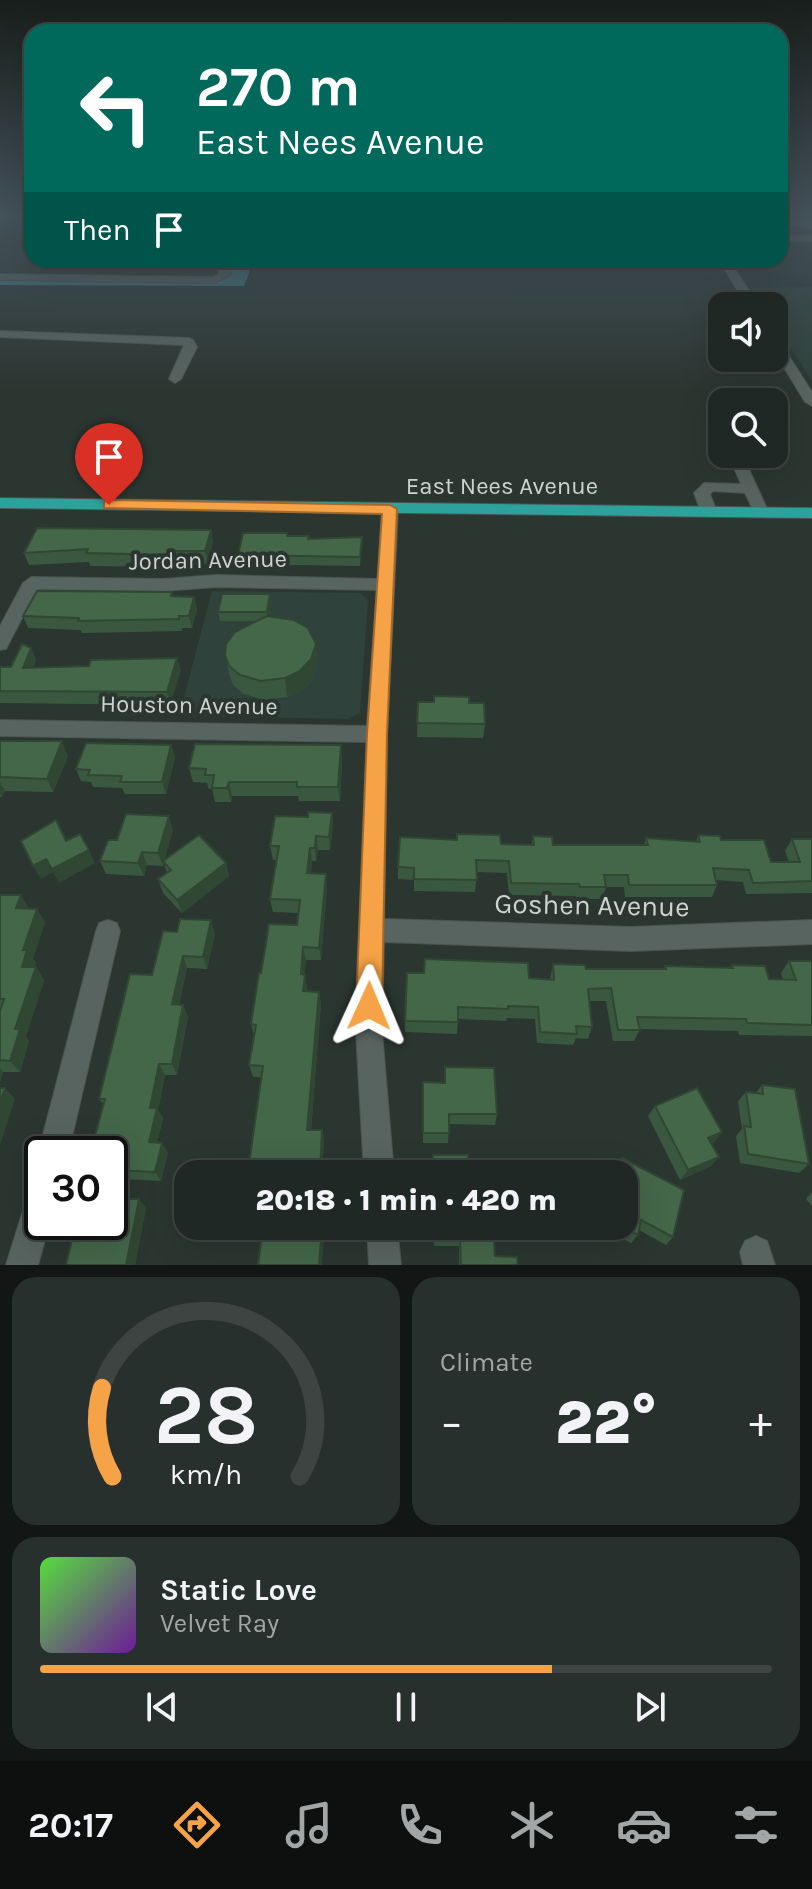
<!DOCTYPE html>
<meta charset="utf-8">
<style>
:root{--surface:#202825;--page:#28302d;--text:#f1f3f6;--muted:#a2a6a7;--line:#3d4442;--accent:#f6a246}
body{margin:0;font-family:Karla,sans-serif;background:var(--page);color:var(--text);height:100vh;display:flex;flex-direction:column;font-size:30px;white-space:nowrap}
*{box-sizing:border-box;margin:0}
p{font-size:26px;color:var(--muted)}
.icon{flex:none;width:44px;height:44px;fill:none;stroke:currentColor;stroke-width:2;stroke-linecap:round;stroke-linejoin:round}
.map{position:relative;height:1265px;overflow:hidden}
.sheet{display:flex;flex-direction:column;gap:12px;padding:12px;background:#121614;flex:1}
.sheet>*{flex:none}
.top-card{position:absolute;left:24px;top:24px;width:764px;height:244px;border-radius:24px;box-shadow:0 8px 32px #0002,0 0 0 2px var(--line);background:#00695c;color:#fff;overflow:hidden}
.tools{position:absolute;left:708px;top:292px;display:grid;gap:16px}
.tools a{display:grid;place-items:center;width:80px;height:80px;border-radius:16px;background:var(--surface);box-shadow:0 8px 32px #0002,0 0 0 2px var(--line);font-size:40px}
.speed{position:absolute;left:24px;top:1136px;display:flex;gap:16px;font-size:40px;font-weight:700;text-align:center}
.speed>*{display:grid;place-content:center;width:104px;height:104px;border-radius:50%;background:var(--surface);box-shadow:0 8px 32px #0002,0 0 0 2px var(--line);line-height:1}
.speed .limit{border:4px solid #111;border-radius:12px;background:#fff;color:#111}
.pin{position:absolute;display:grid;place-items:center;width:68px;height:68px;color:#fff;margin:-82px -34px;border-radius:50% 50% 50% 0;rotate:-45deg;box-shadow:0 0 8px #0007}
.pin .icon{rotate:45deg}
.me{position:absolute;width:88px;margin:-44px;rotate:1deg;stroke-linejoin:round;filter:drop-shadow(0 0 6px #0008)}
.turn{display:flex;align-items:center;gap:28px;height:168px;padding:0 40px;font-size:36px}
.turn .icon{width:104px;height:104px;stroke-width:2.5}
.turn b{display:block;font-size:56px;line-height:68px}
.then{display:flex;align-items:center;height:76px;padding:0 40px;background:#0003;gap:16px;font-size:30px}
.big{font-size:60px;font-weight:800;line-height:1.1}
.sheet .card{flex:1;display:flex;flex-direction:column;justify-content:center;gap:12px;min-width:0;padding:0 28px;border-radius:24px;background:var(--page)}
.sheet .dial{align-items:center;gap:0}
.dial svg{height:208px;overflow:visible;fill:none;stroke:var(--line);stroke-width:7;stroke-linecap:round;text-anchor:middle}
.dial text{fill:var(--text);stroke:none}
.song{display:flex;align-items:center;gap:24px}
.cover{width:96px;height:96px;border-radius:12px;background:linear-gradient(135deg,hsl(110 70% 55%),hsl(280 70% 35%))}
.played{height:8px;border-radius:4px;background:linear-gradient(90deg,var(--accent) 70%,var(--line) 70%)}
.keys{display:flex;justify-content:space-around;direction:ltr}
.heat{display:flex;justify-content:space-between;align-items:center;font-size:44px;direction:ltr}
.sheet .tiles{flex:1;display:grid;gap:12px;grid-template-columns:1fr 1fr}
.card:last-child{grid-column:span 2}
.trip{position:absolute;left:174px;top:1160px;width:464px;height:80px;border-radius:24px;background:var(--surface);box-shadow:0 8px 32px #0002,0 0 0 2px var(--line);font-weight:800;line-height:80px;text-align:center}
.tab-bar{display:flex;height:128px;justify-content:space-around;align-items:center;background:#0d100f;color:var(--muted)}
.tab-bar .icon{width:56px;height:56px}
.tab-bar .on{color:var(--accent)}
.tab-bar b{font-size:36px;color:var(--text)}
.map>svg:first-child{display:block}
.built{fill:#2f423b}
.water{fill:#407883}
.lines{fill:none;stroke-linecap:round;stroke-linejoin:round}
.minor-casing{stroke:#4b5450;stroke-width:2}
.major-casing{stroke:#4b5450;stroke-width:2}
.minor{fill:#58645f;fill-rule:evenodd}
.major{fill:#2da19b;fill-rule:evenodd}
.wall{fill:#3a583f}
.shaded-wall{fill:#304733}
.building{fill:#446649;stroke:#304733;stroke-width:2}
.route{fill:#f6a246;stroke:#a0692e;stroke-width:2}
.labels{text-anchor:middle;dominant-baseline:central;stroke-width:8;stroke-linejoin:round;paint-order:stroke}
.street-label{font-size:24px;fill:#cdd3d1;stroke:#2b3631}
.near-street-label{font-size:28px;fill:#cdd3d1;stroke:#2b3631}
</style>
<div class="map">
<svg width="812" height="1265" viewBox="0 0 812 1265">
<rect width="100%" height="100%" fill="#2b3631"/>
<g class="built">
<path d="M812 287V381L774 322V306H764L752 288Z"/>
<path d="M212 591 360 593 368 600 360 713 348 719 179 716Z"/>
</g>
<path class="water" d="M224 260H254L244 286 0 285V274L216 277Z"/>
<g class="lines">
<defs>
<g id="minor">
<path d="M780 218 812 222V228L780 224Z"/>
<rect x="780" y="235" width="32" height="6"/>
<path d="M226 260H236L230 275 215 283 0 280V274L213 277 221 273Z"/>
<path d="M719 260H729L759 306H747Z"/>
<path d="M0 331 189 338 193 340 197 347 181 379 175 383 169 379 184 345 0 337Z"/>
<path d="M774 337 778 339 812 392V406L805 402 774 351Z"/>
<path d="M728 454H742L769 513 766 516H756L745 493 713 491 710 494 717 512 709 517 701 512 694 493 704 483 741 484Z"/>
<path d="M390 504 398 509 387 734 384 919 630 927 812 920V944L630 951 384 942 382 1031 394 1174H364L356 1031 367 742 0 736V720L367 726 377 590 216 587 163 591 37 589 6 649 0 650V626L23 583 31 577 163 579 216 575 378 579 382 509Z"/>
<path d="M108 920 117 923 120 931 68 1154H42V1163L38 1154 96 931 99 923Z"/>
<path d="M42 1181V1222H50L38 1265H6L31 1185Z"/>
<path d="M367 1226H397L401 1265H369Z"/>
<path d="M756 1236 767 1241 775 1265H743L740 1252 745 1241Z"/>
</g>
<path id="major" d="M0 498 812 508V518L0 508Z"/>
</defs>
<use href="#minor" class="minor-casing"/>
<use href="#major" class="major-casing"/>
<use href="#minor" class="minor"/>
<use href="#major" class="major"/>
</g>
<g class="wall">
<path d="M211 530 213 542 208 564H173L171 567 90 566 89 562 29 565 24 553Z"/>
<path d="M287 533 288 536 309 539 362 537 360 566 239 564 238 555Z"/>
<path d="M172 592 173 596 194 597 197 609 192 628H182V631L82 633 81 630 28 628 23 616Z"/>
<path d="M272 604 270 616 316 644 317 663 314 678 302 690 287 697 264 700 244 694 233 685 229 674 225 655 256 621H220L218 612Z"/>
<path d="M31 648 36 660 33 668 181 670 170 705 0 703V667H11Z"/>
<path d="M418 702 485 724 483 738 417 737Z"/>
<path d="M0 741 68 756 53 792 5 791 2 797H0Z"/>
<path d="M171 745 175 757 166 794H125L122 788 93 787 91 782 81 781 76 769Z"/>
<path d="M342 759 340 801H299L298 796H232L231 802H215L212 789H209L207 783 193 782 189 768Z"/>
<path d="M332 813 333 826 330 850H318L316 861H312L310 873 327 887 321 960H306L304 975 307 987V991L319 992 321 1004 311 1130H322L324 1140 322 1174H250L248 1171 261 1077H253L249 1065 254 1035 251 1024 261 973 297 925 298 913 273 912 270 899 277 860H273L270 846 308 817Z"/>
<path d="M173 830 164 860 226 863 229 876 182 913 163 893 158 879 167 873 164 863 163 866 147 865 144 876 106 874 100 861 117 840Z"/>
<path d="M698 835 721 840 771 862H789L785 851 792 839H812V893L746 894 743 882 716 880 717 885 712 897H625L624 887H606L602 899H576V896L509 895 507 873 477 872 475 892 414 891V880L398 879V867L501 844 532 845 533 836 553 845H644L646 838 696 842Z"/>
<path d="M0 895 29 908 45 922 33 958 36 963 34 967H36L44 980 26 1036 29 1041 20 1072H3L0 1082Z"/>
<path d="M215 933 207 969 187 968 179 1005 188 1017 177 1075H165L158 1110 163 1118 157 1143 168 1153 161 1181 123 1179 118 1199 146 1208 135 1265H66L103 1104 99 1099 152 975Z"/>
<path d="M789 961H812V1036L739 1035 738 1031 640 1029 634 1041H613L606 1001H589L592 1027 588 1039 576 1038 573 1045 537 1043 535 1019 507 1018 506 1021 458 1019 457 1034 405 1032V1021L529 978 550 979 553 964 586 969H664L665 966 730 968 732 965 769 979 783 980 781 973Z"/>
<path d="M445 1067 497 1114 495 1125 449 1124 448 1143H423V1082L444 1083Z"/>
<path d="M762 1085 809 1164 799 1173 740 1163 736 1136 742 1129 738 1101 746 1092 756 1093Z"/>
<path d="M655 1106 722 1132 714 1142 711 1144V1166L680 1180 648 1116Z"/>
<path d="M622 1158 673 1237 666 1245 639 1230 638 1235 631 1243 600 1226H624V1174H615L617 1168Z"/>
<path d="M812 1192V1206L806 1199Z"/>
<path d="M433 1226H507L505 1234H493L495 1256 518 1265H459V1246H434Z"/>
</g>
<g class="shaded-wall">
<path d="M211 530 213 542 208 564 205 551Z"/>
<path d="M170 551 173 564 171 567 168 555Z"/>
<path d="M270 594 272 604 269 621 267 612Z"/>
<path d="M194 597 197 609 192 628 189 616Z"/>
<path d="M316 644 317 663 314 678 302 690 287 697 285 678Z"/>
<path d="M31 648 36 660 28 680 23 668Z"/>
<path d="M177 658 181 670 170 705 167 692Z"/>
<path d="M62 741 68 756 53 792 47 779Z"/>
<path d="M171 745 175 757 166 794 162 782Z"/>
<path d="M341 745 342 759 340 801 338 787Z"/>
<path d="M0 782 5 791 2 797 0 793Z"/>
<path d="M229 782 232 796 231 802 227 788Z"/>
<path d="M332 813 333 826 330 850 329 837Z"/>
<path d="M169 816 173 830 163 866 158 853Z"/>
<path d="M316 836 318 850 316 861 315 848Z"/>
<path d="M310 848 312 861 309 886 307 873Z"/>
<path d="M89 850 95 863 59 883 53 872 41 879 33 866 46 859Z"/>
<path d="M142 852 147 865 144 876 138 863Z"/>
<path d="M226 863 229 876 182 913 177 900Z"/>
<path d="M326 874 327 887 321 960 319 948Z"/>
<path d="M21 895 29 908H16Z"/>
<path d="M37 909 45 922 33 958 36 963 30 979 22 967 23 950Z"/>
<path d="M211 920 215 933 207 969 203 957Z"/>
<path d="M303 947 306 960 303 987 301 974Z"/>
<path d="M183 956 187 968 177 1016 172 1004Z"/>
<path d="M36 967 44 980 26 1036 29 1041 20 1072 10 1061 15 1029Z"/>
<path d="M305 975 307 987 305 1003 303 991Z"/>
<path d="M319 992 321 1004 310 1140 307 1130Z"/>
<path d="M183 1005 188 1017 177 1075 172 1064Z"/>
<path d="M159 1064 165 1075 158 1110 163 1118 155 1152 149 1142 150 1108Z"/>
<path d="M0 1068 3 1072 0 1082Z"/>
<path d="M5 1088 15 1099 0 1145V1103Z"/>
<path d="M322 1130 324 1140 322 1174H320Z"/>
<path d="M722 1132 714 1142 701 1148 708 1138Z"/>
<path d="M162 1143 168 1153 161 1181 155 1172Z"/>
<path d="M719 1157 711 1166 680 1180 688 1170Z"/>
<path d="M115 1170 123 1179 116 1208 110 1201V1192Z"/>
<path d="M139 1199 146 1208 135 1265H126Z"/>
<path d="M322 1226H325L322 1265H319Z"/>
</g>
<g class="building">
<path d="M37 528 211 530 205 551H170L168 555 86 553 88 549 24 553Z"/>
<path d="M243 533H287V536H309L308 539 362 537 360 557 238 555Z"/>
<path d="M37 591 172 592 171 596 194 597 189 616H179V619L78 621 79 618 23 616Z"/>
<path d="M222 594H270L267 612H218Z"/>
<path d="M267 616 294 620 308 628 316 644 311 659 300 671 285 678 261 681 240 675 229 666 225 655 226 644 235 632Z"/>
<path d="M22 644 31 648 23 668 89 666 91 660 177 658 167 692 0 691V667H11Z"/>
<path d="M434 696 469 697V703H484L485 724 417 723 418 702H434Z"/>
<path d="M0 741H62L47 779 0 777Z"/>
<path d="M86 743 171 745 162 782H120L122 776 88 775 90 770 76 769Z"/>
<path d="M195 744 341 745 338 787H297V782H229L227 788H212L214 775H205L206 769 189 768Z"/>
<path d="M308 812 332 813 329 837 316 836 315 848H310L307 873 326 874 319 948 303 947 301 974 305 975 303 991 319 992 307 1130H322L320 1174H266L267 1171H248L263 1066 249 1065 256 1025 251 1024 259 973H261L269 924 297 925 300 900 270 899 279 846H270L275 816 308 817Z"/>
<path d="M126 814 169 816 158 853 142 852 138 863 100 861 108 840H117Z"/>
<path d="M56 820 66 841 80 834 89 850 52 869 46 859 33 866 21 841Z"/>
<path d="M457 834 500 835 501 844 534 845 533 836 552 837 553 845H648L646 838 700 842 698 835 720 836 721 840H764L771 862H800L792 839H812V881L753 883 749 870 713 868 717 885H629L628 875H604L606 887H580L579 884 511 883 509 861 476 860 477 880 414 879V868L398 867 400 837 457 840Z"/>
<path d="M199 835 226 863 177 900 158 879 171 870 163 861Z"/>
<path d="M0 895H21L16 908 37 909 23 950H27L22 967H36L15 1029H20L10 1061 0 1060V1011L4 999H0Z"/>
<path d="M180 919 211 920 203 957 183 956 172 1004 183 1005 172 1064H159L150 1108H157L149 1142 162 1143 155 1172 115 1170 110 1192V1154H90L105 1099H99L130 974 152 975 163 931 177 932Z"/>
<path d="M425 959 528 963 529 978 554 980 553 964 585 965 586 969H666L665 966 733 968 732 965 765 966 769 979 796 980 789 961H812V1025L747 1023 746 1019 637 1017 640 1030H618L611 988 588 989 592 1027 576 1026 577 1034 540 1032 538 1007 508 1006V1009L458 1007V1022L405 1021 407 973H424Z"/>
<path d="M445 1067 494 1068 497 1114H449V1133H423V1082L445 1083Z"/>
<path d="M762 1085 795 1089 809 1164 748 1154 744 1126 751 1127 746 1092 763 1094Z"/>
<path d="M0 1088H5L0 1103Z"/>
<path d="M697 1088 722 1132 708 1138 719 1157 688 1170 655 1106Z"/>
<path d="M433 1155H468V1167H503L504 1174H433Z"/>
<path d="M622 1158 684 1190 673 1237 641 1220 638 1235 621 1226H624V1174H618Z"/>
<path d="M110 1199H139L126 1265H66L76 1222H110Z"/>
<path d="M263 1226H322L319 1265H258Z"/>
<path d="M434 1226H493L495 1256 517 1257 518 1265H461L460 1238H434Z"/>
</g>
<linearGradient id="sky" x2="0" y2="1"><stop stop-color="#181e1b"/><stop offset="0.55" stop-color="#44525a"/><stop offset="1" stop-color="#44525a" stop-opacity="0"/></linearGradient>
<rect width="812" height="392" fill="url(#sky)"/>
<path class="route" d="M109 500 390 505 397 509 387 734 382 1006 378 1015 369 1019 360 1015 356 1006 367 734 382 514 104 508V502Z"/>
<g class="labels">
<g class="street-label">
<text x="502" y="486">East Nees Avenue</text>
<text transform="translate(208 560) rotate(-1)">Jordan Avenue</text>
<text transform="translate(189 705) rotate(1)">Houston Avenue</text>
</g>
<g class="near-street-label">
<text transform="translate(592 905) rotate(1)">Goshen Avenue</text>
</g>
</g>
</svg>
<div class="tools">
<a><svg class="icon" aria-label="sound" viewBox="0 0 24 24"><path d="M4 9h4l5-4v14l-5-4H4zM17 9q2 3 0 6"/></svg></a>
<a><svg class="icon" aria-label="search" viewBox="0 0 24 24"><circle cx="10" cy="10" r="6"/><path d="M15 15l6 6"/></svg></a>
</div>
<div class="speed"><div class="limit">30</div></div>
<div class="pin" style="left:109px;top:505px;background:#d93025"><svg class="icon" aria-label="arrive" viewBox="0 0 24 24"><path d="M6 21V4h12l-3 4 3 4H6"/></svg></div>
<svg class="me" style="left:369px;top:1006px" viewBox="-20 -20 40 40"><path d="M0-17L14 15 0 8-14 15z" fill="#f6a246" stroke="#fff" stroke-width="4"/></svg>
<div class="trip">20:18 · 1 min · 420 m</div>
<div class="top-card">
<div class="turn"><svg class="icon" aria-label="left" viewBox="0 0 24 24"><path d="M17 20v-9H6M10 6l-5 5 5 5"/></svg><div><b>270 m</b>East Nees Avenue</div></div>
<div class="then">Then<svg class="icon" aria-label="arrive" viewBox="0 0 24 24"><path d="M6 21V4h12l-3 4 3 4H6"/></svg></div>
</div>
</div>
<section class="sheet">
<div class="tiles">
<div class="card dial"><svg viewBox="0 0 100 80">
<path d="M14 69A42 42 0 1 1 86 69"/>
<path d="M14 69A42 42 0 0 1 10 35" stroke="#f6a246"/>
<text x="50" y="56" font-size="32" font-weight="700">28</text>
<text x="50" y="72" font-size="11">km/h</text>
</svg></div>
<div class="card"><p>Climate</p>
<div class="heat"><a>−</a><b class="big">22°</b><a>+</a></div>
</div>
<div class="card">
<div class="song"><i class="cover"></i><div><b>Static Love</b><p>Velvet Ray</p></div></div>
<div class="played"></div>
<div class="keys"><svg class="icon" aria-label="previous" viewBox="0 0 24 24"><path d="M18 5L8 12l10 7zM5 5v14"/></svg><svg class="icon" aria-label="pause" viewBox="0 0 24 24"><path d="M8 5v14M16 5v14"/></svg><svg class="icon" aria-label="next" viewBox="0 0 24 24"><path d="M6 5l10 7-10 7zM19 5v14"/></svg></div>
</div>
</div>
</section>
<nav class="tab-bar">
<b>20:17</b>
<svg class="icon on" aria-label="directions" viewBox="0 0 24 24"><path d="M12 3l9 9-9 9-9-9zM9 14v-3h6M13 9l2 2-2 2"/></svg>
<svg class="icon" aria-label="music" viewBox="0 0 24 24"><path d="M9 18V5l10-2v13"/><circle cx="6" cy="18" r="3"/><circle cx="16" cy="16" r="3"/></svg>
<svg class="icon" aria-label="phone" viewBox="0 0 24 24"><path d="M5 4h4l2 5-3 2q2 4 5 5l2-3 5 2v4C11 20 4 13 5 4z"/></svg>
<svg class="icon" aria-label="climate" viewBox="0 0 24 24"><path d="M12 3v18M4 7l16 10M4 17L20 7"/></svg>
<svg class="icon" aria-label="car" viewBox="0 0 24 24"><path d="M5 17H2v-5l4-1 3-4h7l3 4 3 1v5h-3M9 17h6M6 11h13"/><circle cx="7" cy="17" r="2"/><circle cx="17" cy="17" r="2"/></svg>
<svg class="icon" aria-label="filters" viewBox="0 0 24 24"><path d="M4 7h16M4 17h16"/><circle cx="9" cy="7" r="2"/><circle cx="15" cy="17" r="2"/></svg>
</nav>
